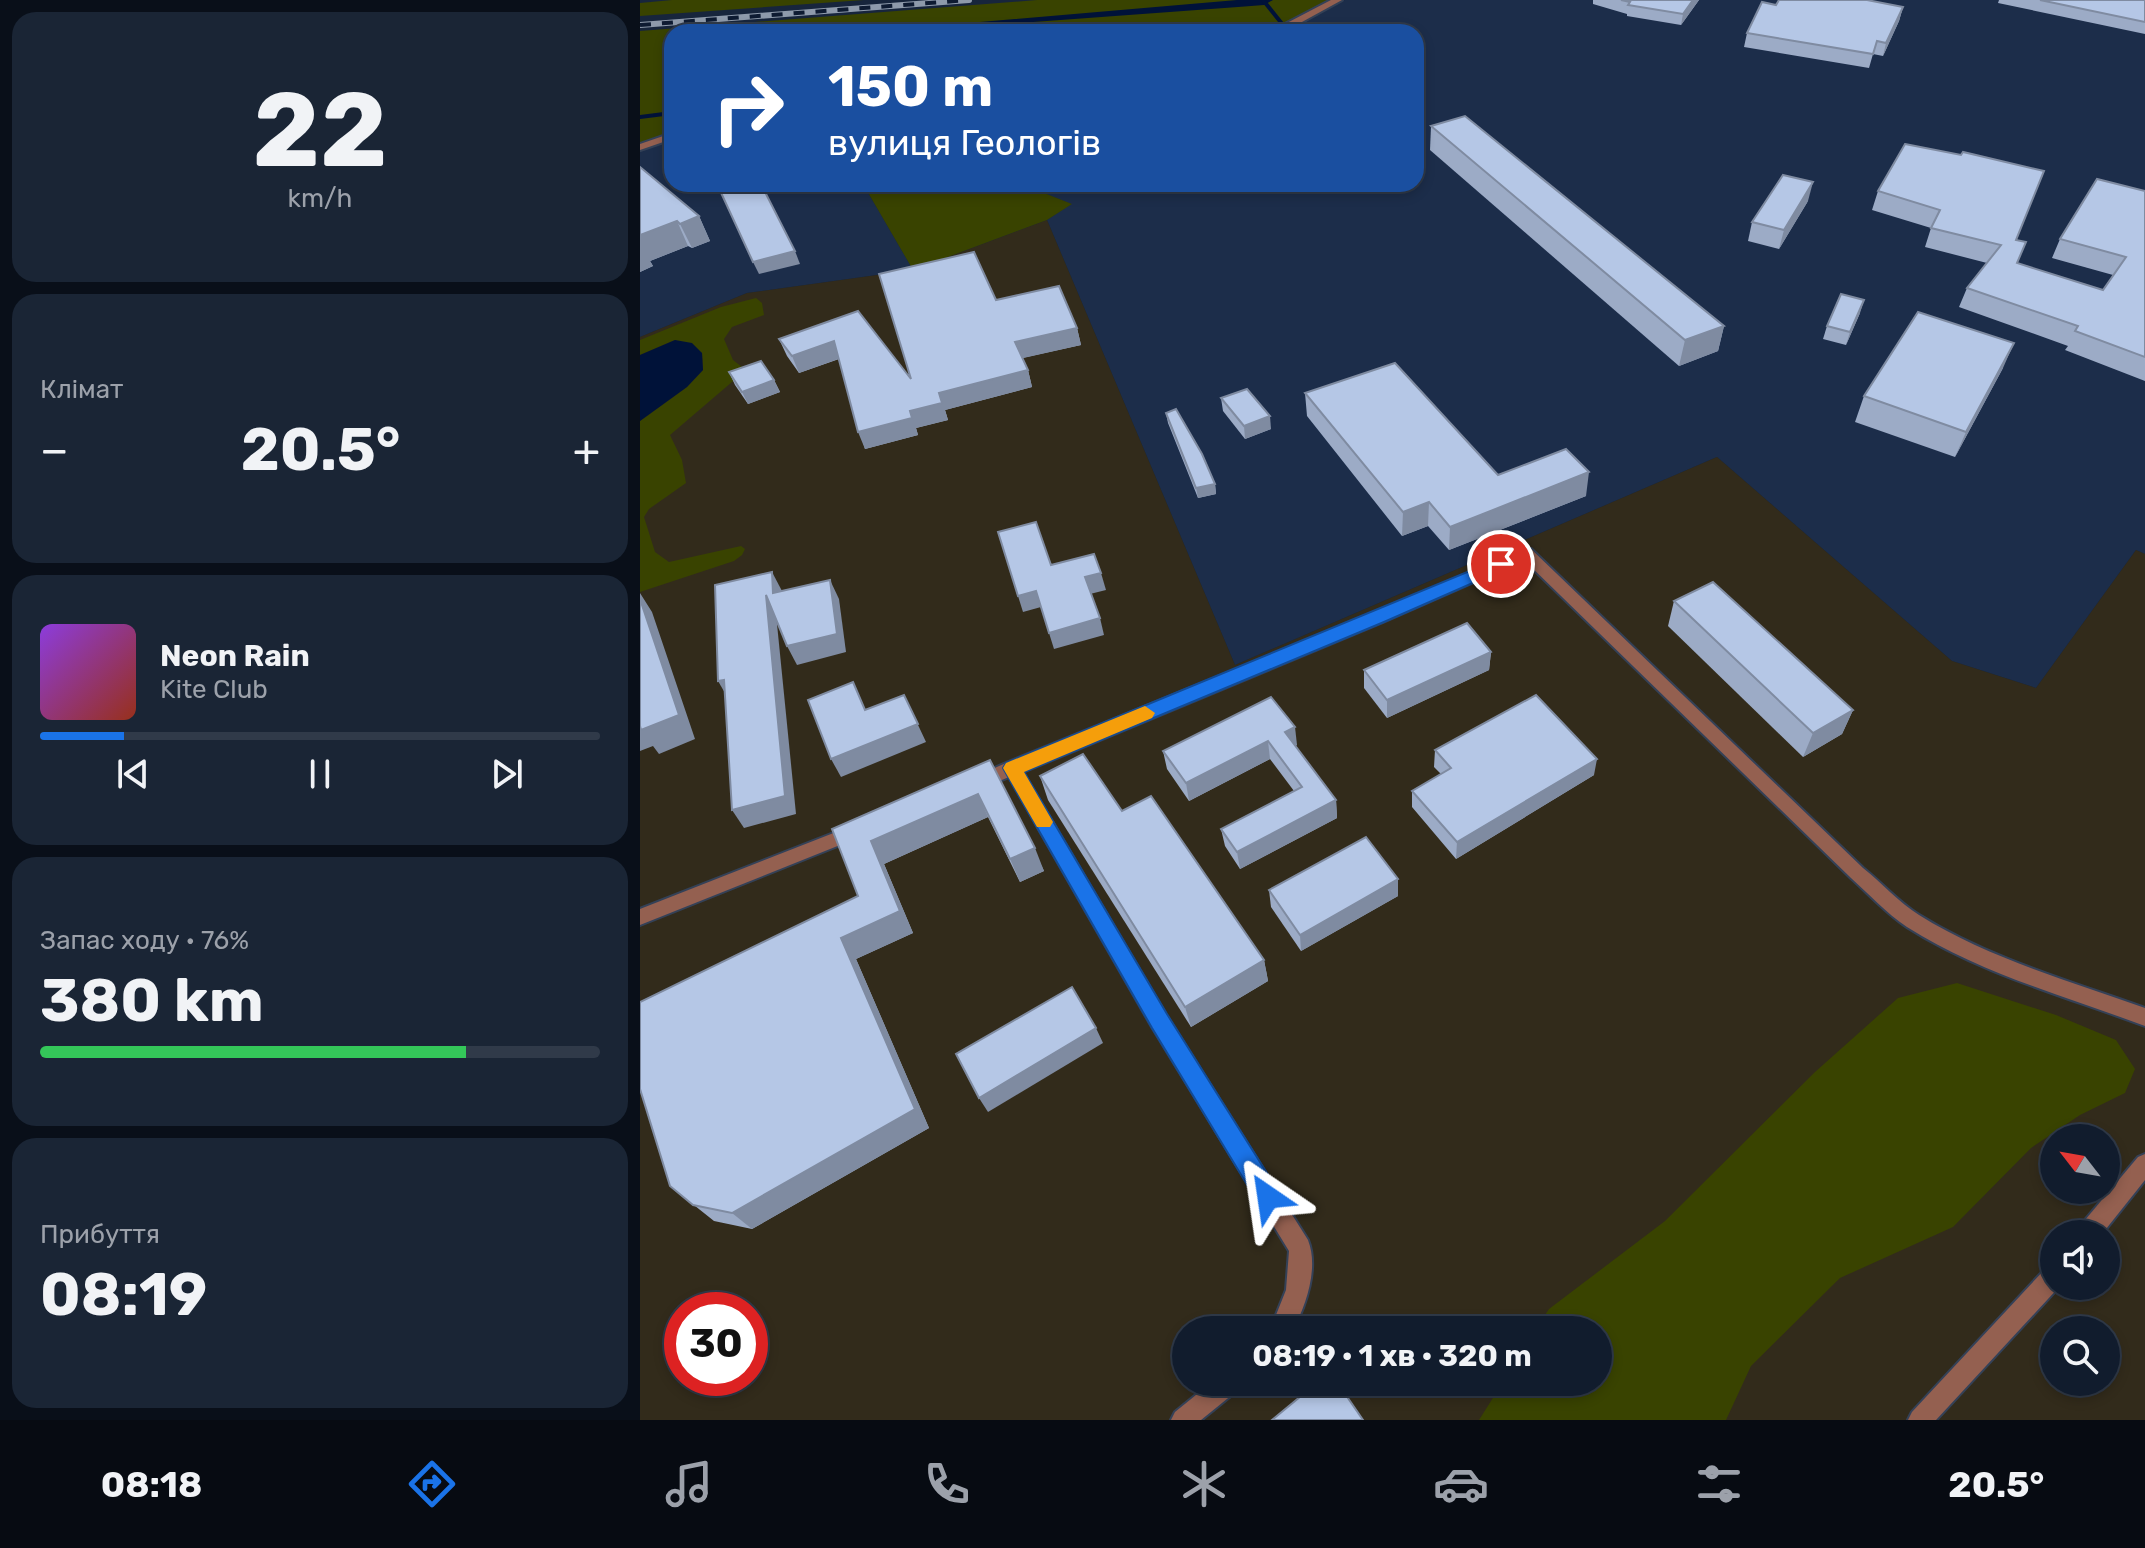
<!DOCTYPE html>
<html lang="uk">
<meta charset="utf-8">
<style>
:root{--surface:#111c2d;--page:#1a2535;--text:#f1f3f6;--muted:#9ca1aa;--line:#303a49;--accent:#1a73e8}
body{margin:0;font-family:Rubik,sans-serif;background:var(--page);color:var(--text);height:100vh;display:flex;flex-direction:column;font-size:30px;white-space:nowrap}
*{box-sizing:border-box;margin:0}
p{font-size:26px;color:var(--muted)}
.icon{flex:none;width:44px;height:44px;fill:none;stroke:currentColor;stroke-width:2;stroke-linecap:round;stroke-linejoin:round}
.map{position:relative;flex:1;overflow:hidden}
.details{display:flex;flex-direction:column;gap:12px;padding:12px;background:#090f19;width:640px}
.details>*{flex:none}
.hud{position:absolute;left:24px;top:24px;width:760px;height:168px;border-radius:24px;box-shadow:0 4px 12px #0003,0 0 0 2px var(--line);background:#1a4fa0;color:#fff;overflow:hidden}
.needle{width:52px;rotate:301deg}
.fabs{position:absolute;left:1400px;top:1124px;display:grid;gap:16px}
.fabs a{display:grid;place-items:center;width:80px;height:80px;border-radius:50%;background:var(--surface);box-shadow:0 4px 12px #0003,0 0 0 2px var(--line);font-size:40px}
.speed{position:absolute;left:24px;top:1292px;display:flex;gap:16px;font-size:40px;font-weight:700;text-align:center}
.speed>*{display:grid;place-content:center;width:104px;height:104px;border-radius:50%;background:var(--surface);box-shadow:0 4px 12px #0003,0 0 0 2px var(--line);line-height:1}
.speed .limit{border:12px solid #d22;background:#fff;color:#111}
.pin{position:absolute;display:grid;place-items:center;width:68px;height:68px;color:#fff;margin:-34px;border:4px solid #fff;border-radius:50%;box-shadow:0 2px 8px #0007}
.me{position:absolute;width:88px;margin:-44px;rotate:328deg;stroke-linejoin:round;filter:drop-shadow(0 0 6px #0008)}
.turn{display:flex;align-items:center;gap:28px;height:168px;padding:0 32px;font-size:36px}
.turn .icon{width:104px;height:104px;stroke-width:2.5}
.turn b{display:block;font-size:56px;line-height:68px}
.big{font-size:60px;font-weight:700;line-height:1.1}
.details .card{flex:1;display:flex;flex-direction:column;justify-content:center;gap:12px;min-width:0;padding:0 28px;border-radius:24px;background:var(--page)}
.details .dial{align-items:center;gap:0}
.dial b{font-size:104px;line-height:1}
.song{display:flex;align-items:center;gap:24px}
.cover{width:96px;height:96px;border-radius:12px;background:linear-gradient(135deg,hsl(270 70% 55%),hsl(10 70% 35%))}
.played{height:8px;border-radius:4px;background:linear-gradient(90deg,var(--accent) 15%,var(--line) 15%)}
.keys{display:flex;justify-content:space-around;direction:ltr}
.heat{display:flex;justify-content:space-between;align-items:center;font-size:44px;direction:ltr}
.charge{height:12px;border-radius:6px;background:linear-gradient(90deg,#34c759 76%,var(--line) 0)}
.trip{position:absolute;left:532px;top:1316px;width:440px;height:80px;border-radius:40px;background:var(--surface);box-shadow:0 4px 12px #0003,0 0 0 2px var(--line);font-weight:700;line-height:80px;text-align:center}
.tab-bar{display:flex;height:128px;justify-content:space-around;align-items:center;background:#070b12;color:var(--muted)}
.tab-bar .icon{width:56px;height:56px}
.tab-bar .current{color:var(--accent)}
.tab-bar b{font-size:36px;color:var(--text)}
main{display:flex;flex:1;min-height:0}
.map>svg:first-child{display:block}
.built{fill:#1c2d4a}
.industrial{fill:#322b1b;fill-rule:evenodd}
.green{fill:#394300}
.water{fill:#001239}
.lines{fill:none;stroke-linecap:round;stroke-linejoin:round}
.stream{stroke:#001239;stroke-width:4}
.street-casing{stroke:#344157;stroke-width:4}
.street{fill:#946050;fill-rule:evenodd}
.rail-casing{stroke:#8e9aab;stroke-width:6}
.rail{stroke:#0e1b32;stroke-width:4;stroke-dasharray:11;stroke-linecap:butt}
.wall{fill:#9cabc6}
.shaded-wall{fill:#7f8ba1}
.building{fill:#b5c7e6;stroke:#7f8ba1;stroke-width:2}
.route{fill:#1a73e8;stroke:#114b97;stroke-width:2}
.slow{fill:#f59e0b}
</style>
<main>
<section class="details">
<div class="card dial"><b>22</b><p>km/h</p></div>
<div class="card"><p>Клімат</p>
<div class="heat"><a>−</a><b class="big">20.5°</b><a>+</a></div>
</div>
<div class="card">
<div class="song"><i class="cover"></i><div><b>Neon Rain</b><p>Kite Club</p></div></div>
<div class="played"></div>
<div class="keys"><svg class="icon" aria-label="previous" viewBox="0 0 24 24"><path d="M18 5L8 12l10 7zM5 5v14"/></svg><svg class="icon" aria-label="pause" viewBox="0 0 24 24"><path d="M8 5v14M16 5v14"/></svg><svg class="icon" aria-label="next" viewBox="0 0 24 24"><path d="M6 5l10 7-10 7zM19 5v14"/></svg></div>
</div>
<div class="card"><p>Запас ходу · 76%</p><b class="big">380 km</b><div class="charge"></div></div>
<div class="card"><p>Прибуття</p><b class="big">08:19</b></div>
</section>
<div class="map">
<svg width="1505" height="1420" viewBox="0 0 1505 1420">
<rect width="100%" height="100%" fill="#17253c"/>
<g class="built">
<path d="M705 0H1505V554L1496 550 1396 688 1312 661 1077 457 595 665 407 220 431 204 393 189 401 184H776V32H645Z"/>
<path d="M32 139V184H223L273 270 107 293 0 337V150Z"/>
</g>
<path class="industrial" d="M407 220 595 665 1077 457 1312 661 1396 688 1496 550 1505 554V1420H0V337L107 293 273 270ZM1414 1138H1466V1190H1414ZM1414 1234H1466V1286H1414ZM42 1310H110V1378H42ZM546 1330H958V1382H546ZM1414 1330H1466V1382H1414Z"/>
<g class="green">
<path d="M32 0H224L0 16V3Z"/>
<path d="M397 0H698L645 32H32V133L0 145V31Z"/>
<path d="M223 184H401L394 189 432 204 407 220 273 270Z"/>
<path d="M116 298 122 303 124 315 92 327 84 339 93 360 106 370 30 435 42 460 46 483 9 509 4 517 15 552 29 562 101 546 105 549 102 555 94 561 0 592V421L47 387 63 370 62 353 35 340 0 355V340L81 307Z"/>
<path d="M1317 983 1416 1015 1476 1040 1495 1069 1485 1093 1440 1115 1391 1148 1313 1227 1200 1278 1111 1366 1086 1420H839L863 1382H958V1330H895L909 1309 1025 1221 1175 1072 1258 998Z"/>
</g>
<g class="water">
<path d="M597 0H633L624 5 598 7 283 30 166 32 198 28 218 30 281 27Z"/>
<path d="M35 340 52 343 62 353 63 370 47 387 0 421V355Z"/>
</g>
<g class="lines">
<g class="stream">
<path d="M623 0 643 25"/>
<path d="M0 117 32 113"/>
<path d="M29 127 32 115"/>
</g>
<defs>
<g id="street">
<path d="M691 0H702L651 28 618 32 645 24Z"/>
<path d="M32 133V139L0 150V144Z"/>
<path d="M886 548 891 549 1223 868C1242 883 1258 902 1279 915 1348 958 1429 981 1505 1008V1026C1425 996 1339 973 1267 927 1246 913 1229 894 1211 878L884 560 743 622 383 772 526 1015 668 1240C679 1268 666 1305 653 1330H630L646 1290 649 1251 512 1027 369 777 340 789 334 787 332 782 334 777 366 763 733 614Z"/>
<path d="M214 825 220 827 223 832 220 837 0 925V909Z"/>
<path d="M1505 1154V1180L1462 1234H1437L1440 1226 1498 1157Z"/>
<path d="M1414 1265V1286H1420L1296 1420H1268L1272 1412 1406 1268Z"/>
<path d="M572 1382H601L598 1390 561 1420H531L535 1412Z"/>
</g>
</defs>
<use href="#street" class="street-casing"/>
<use href="#street" class="street"/>
<defs>
<path id="rail" d="M0 25 329 0"/>
</defs>
<use href="#rail" class="rail-casing"/>
<use href="#rail" class="rail"/>
</g>
<g class="wall">
<path d="M953 0H1059L1041 25 987 16V14L953 4Z"/>
<path d="M1359 0H1505V34L1358 3Z"/>
<path d="M1229 1 1263 7 1259 21 1243 56 1233 54 1229 68 1104 47 1107 33 1136 5Z"/>
<path d="M791 126 1084 326 1078 351 1039 366 790 150Z"/>
<path d="M1265 144 1376 240 1377 263 1463 290 1473 275 1412 258 1420 239 1505 191V381L1425 350 1428 346 1319 307 1327 288 1347 263 1285 247 1291 228 1232 210 1238 191Z"/>
<path d="M0 167 59 216 70 241 52 248 48 246 10 261 13 266 0 272Z"/>
<path d="M1168 201 1139 249 1108 241 1112 222Z"/>
<path d="M1220 313 1206 345 1183 339 1187 326Z"/>
<path d="M437 328 441 345 382 358 388 370 392 387 305 410 308 420 276 428 278 435 225 449 199 359 159 373 147 356 139 339 271 379Z"/>
<path d="M1363 368 1315 457 1215 422 1224 396Z"/>
<path d="M89 372 134 380 140 392 108 404 95 385Z"/>
<path d="M665 393 858 475 946 496 809 550 788 526 762 536 667 416Z"/>
<path d="M581 398 631 429 605 439 583 411Z"/>
<path d="M526 413 575 484 576 494 558 498 528 423Z"/>
<path d="M1034 601 1213 710 1202 734 1163 757 1028 626Z"/>
<path d="M851 652 849 670 747 718 724 688V670Z"/>
<path d="M631 697 657 745 655 746 696 800 697 818 600 869 585 846 581 829 654 791 630 759 549 801 527 769 523 751Z"/>
<path d="M795 750 954 775 816 859 772 807V791L801 774 794 767Z"/>
<path d="M350 760 404 871 380 882 348 817 244 864 273 933 216 959 289 1128 112 1229 74 1221 30 1186 218 896 192 829Z"/>
<path d="M400 776 482 811 624 960 628 981 551 1027 408 800Z"/>
<path d="M629 890 758 896 661 951 631 907Z"/>
</g>
<g class="shaded-wall">
<path d="M1053 0H1059L1041 25 1043 14Z"/>
<path d="M1263 7 1259 21 1243 56 1246 43Z"/>
<path d="M1173 182 1168 201 1139 249 1144 230Z"/>
<path d="M59 216 70 241 52 248 40 224Z"/>
<path d="M37 221 48 246 10 261 13 266 0 272V235Z"/>
<path d="M155 251 160 264 119 274 113 262Z"/>
<path d="M1224 300 1220 313 1206 345 1210 332Z"/>
<path d="M1084 326 1078 351 1039 366 1045 340Z"/>
<path d="M437 328 441 345 379 359 375 342Z"/>
<path d="M194 341 201 358 159 373 152 356Z"/>
<path d="M1374 343 1363 368 1315 457 1326 432Z"/>
<path d="M388 370 392 387 305 410 308 420 276 428 278 435 225 449 218 432 270 411 299 393Z"/>
<path d="M134 380 140 392 108 404 102 392Z"/>
<path d="M630 416 631 429 605 439 604 426Z"/>
<path d="M949 472 946 496 809 550 810 527Z"/>
<path d="M575 484 576 494 558 498 556 488Z"/>
<path d="M789 502 788 526 762 536 763 512Z"/>
<path d="M132 572 142 591 133 593Z"/>
<path d="M461 573 466 590 450 594 445 577Z"/>
<path d="M190 580 199 599 206 652 157 665 147 646Z"/>
<path d="M396 591 401 607 383 612 378 596Z"/>
<path d="M0 593 12 612 55 739 19 754 13 746 0 751Z"/>
<path d="M126 595 136 614 156 814 104 828 92 810Z"/>
<path d="M460 618 464 635 414 649 409 633Z"/>
<path d="M851 652 849 670 747 718V700Z"/>
<path d="M84 680 89 700 78 681Z"/>
<path d="M264 695 286 742 201 777 191 759Z"/>
<path d="M1213 710 1202 734 1163 757 1173 733Z"/>
<path d="M655 727 657 745 647 750 645 732Z"/>
<path d="M628 741 630 759 549 801 546 783Z"/>
<path d="M957 759 954 775 816 859 817 842Z"/>
<path d="M338 794 348 817 244 864 273 933 216 959 289 1128 112 1229 92 1213 201 938 260 911 231 841Z"/>
<path d="M696 800 697 818 600 869 597 852Z"/>
<path d="M395 848 404 871 380 882 370 859Z"/>
<path d="M758 879V896L661 951 660 935Z"/>
<path d="M624 960 628 981 551 1027 545 1007Z"/>
<path d="M456 1028 463 1043 348 1112 339 1098Z"/>
</g>
<g class="building">
<path d="M981 0H1053L1043 14 988 5 990 2Z"/>
<path d="M1139 0H1227L1263 7 1246 43 1237 41 1233 54 1107 33 1122 2 1136 5Z"/>
<path d="M1400 0H1505V22Z"/>
<path d="M825 116 1084 326 1045 340 791 126Z"/>
<path d="M1265 144 1321 155 1323 152 1404 171 1376 240 1386 242 1377 263 1463 290 1486 257 1420 239 1457 179 1505 191V357L1435 331 1438 326 1327 288 1361 245 1291 228 1300 210 1238 191Z"/>
<path d="M0 167 59 216 40 224 37 221 0 235Z"/>
<path d="M1143 175 1173 182 1144 230 1112 222Z"/>
<path d="M77 184H121L155 251 113 262Z"/>
<path d="M334 252 356 300 419 286 437 328 375 342 388 370 299 393 302 403 270 411 272 418 218 432 194 341 152 356 139 339 218 311 271 379 239 274Z"/>
<path d="M1201 294 1224 300 1210 332 1187 326Z"/>
<path d="M1278 312 1374 343 1326 432 1224 396Z"/>
<path d="M121 361 134 380 102 392 89 372Z"/>
<path d="M755 363 858 475 926 449 949 472 810 527 789 502 763 512 665 393Z"/>
<path d="M607 389 630 416 604 426 581 398Z"/>
<path d="M536 409 562 454 575 484 556 488 526 413Z"/>
<path d="M396 522 411 565 454 554 461 573 445 577 460 618 409 633 396 591 378 596 358 532Z"/>
<path d="M132 572 133 593 190 580 197 634 147 646 126 595 145 796 92 810 84 680 78 681 75 585Z"/>
<path d="M1073 582 1213 710 1173 733 1034 601Z"/>
<path d="M0 599 39 715 1 730 0 726Z"/>
<path d="M827 623 851 652 747 700 724 670Z"/>
<path d="M213 682 225 710 264 695 278 724 191 759 168 700Z"/>
<path d="M896 695 957 759 817 842 772 791 811 768 795 750Z"/>
<path d="M631 697 655 727 645 732 696 800 597 852 581 829 662 787 628 741 546 783 523 751Z"/>
<path d="M443 754 482 811 511 796 624 960 545 1007 400 776Z"/>
<path d="M350 760 395 848 370 859 338 794 231 841 260 911 201 938 275 1109 92 1213 53 1205 30 1186 0 1089V1002L218 896 192 829Z"/>
<path d="M726 837 758 879 660 935 629 890Z"/>
<path d="M432 987 456 1028 339 1098 316 1054Z"/>
<path d="M678 1382H697L723 1420H632Z"/>
</g>
<path class="route" d="M861 558 867 559 870 564 867 568 744 622 384 772 527 1014 637 1189 640 1197 637 1206 628 1209 620 1206 512 1028 363 768 366 763Z"/>
<path class="slow" d="M505 706 515 713 512 718 384 772 413 822 410 827H397L363 768 366 763Z"/>
</svg>
<div class="fabs">
<a><svg class="needle" viewBox="-14 -14 28 28"><path d="M0-13l5 13h-10z" fill="#e53935"/><path d="M0 13l5-13h-10z" fill="#9ca1aa"/></svg></a>
<a><svg class="icon" aria-label="sound" viewBox="0 0 24 24"><path d="M4 9h4l5-4v14l-5-4H4zM17 9q2 3 0 6"/></svg></a>
<a><svg class="icon" aria-label="search" viewBox="0 0 24 24"><circle cx="10" cy="10" r="6"/><path d="M15 15l6 6"/></svg></a>
</div>
<div class="speed"><div class="limit">30</div></div>
<div class="pin" style="left:861px;top:564px;background:#d93025"><svg class="icon" aria-label="arrive" viewBox="0 0 24 24"><path d="M6 21V4h12l-3 4 3 4H6"/></svg></div>
<svg class="me" style="left:628px;top:1197px" viewBox="-20 -20 40 40"><path d="M0-17L14 15 0 8-14 15z" fill="#1a73e8" stroke="#fff" stroke-width="4"/></svg>
<div class="trip">08:19 · 1 хв · 320 m</div>
<div class="hud">
<div class="turn"><svg class="icon" aria-label="right" viewBox="0 0 24 24"><path d="M7 20v-9h11M14 6l5 5-5 5"/></svg><div><b>150 m</b>вулиця Геологів</div></div>
</div>
</div>
</main>
<nav class="tab-bar">
<b>08:18</b>
<svg class="icon current" aria-label="directions" viewBox="0 0 24 24"><path d="M12 3l9 9-9 9-9-9zM9 14v-3h6M13 9l2 2-2 2"/></svg>
<svg class="icon" aria-label="music" viewBox="0 0 24 24"><path d="M9 18V5l10-2v13"/><circle cx="6" cy="18" r="3"/><circle cx="16" cy="16" r="3"/></svg>
<svg class="icon" aria-label="phone" viewBox="0 0 24 24"><path d="M5 4h4l2 5-3 2q2 4 5 5l2-3 5 2v4C11 20 4 13 5 4z"/></svg>
<svg class="icon" aria-label="climate" viewBox="0 0 24 24"><path d="M12 3v18M4 7l16 10M4 17L20 7"/></svg>
<svg class="icon" aria-label="car" viewBox="0 0 24 24"><path d="M5 17H2v-5l4-1 3-4h7l3 4 3 1v5h-3M9 17h6M6 11h13"/><circle cx="7" cy="17" r="2"/><circle cx="17" cy="17" r="2"/></svg>
<svg class="icon" aria-label="filters" viewBox="0 0 24 24"><path d="M4 7h16M4 17h16"/><circle cx="9" cy="7" r="2"/><circle cx="15" cy="17" r="2"/></svg>
<b>20.5°</b>
</nav>
